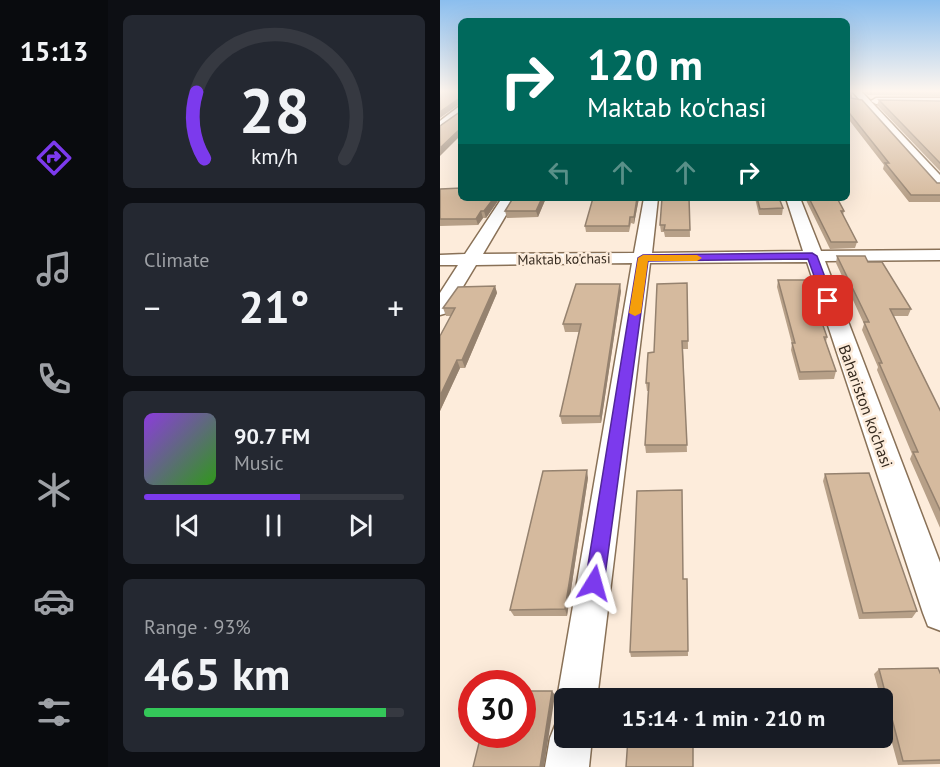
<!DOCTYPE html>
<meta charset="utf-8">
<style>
:root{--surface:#171b24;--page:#242831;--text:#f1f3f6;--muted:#9ea1a6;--line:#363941;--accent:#7c3aed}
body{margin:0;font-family:"PT Sans",sans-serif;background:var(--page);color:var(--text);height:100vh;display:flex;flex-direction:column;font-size:22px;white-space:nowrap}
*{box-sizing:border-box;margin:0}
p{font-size:20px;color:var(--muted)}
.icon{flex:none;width:33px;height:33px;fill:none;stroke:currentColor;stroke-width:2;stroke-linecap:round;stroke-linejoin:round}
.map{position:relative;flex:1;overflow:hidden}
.details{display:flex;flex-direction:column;gap:15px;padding:15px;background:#0d0f14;width:332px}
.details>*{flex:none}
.hud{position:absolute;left:18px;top:18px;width:392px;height:183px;border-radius:9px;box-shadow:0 6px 24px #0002;background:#00695c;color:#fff;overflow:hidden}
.speed{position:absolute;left:18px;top:670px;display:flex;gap:12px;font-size:30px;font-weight:700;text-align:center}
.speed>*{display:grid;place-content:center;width:78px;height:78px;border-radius:50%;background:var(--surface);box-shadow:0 6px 24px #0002;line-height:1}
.speed .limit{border:9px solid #d22;background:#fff;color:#111}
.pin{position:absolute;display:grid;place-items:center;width:51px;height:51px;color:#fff;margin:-26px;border-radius:12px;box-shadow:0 3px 9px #0006}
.me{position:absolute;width:66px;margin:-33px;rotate:8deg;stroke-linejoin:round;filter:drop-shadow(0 0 4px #0008)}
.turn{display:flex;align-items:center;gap:21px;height:126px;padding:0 30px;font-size:27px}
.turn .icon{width:78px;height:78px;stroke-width:2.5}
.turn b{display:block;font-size:42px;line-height:51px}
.lanes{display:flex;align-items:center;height:57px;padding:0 30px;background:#0003;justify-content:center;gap:30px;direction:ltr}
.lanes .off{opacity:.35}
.big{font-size:45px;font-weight:700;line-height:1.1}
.details .tile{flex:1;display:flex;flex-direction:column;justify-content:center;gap:9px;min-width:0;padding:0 21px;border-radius:9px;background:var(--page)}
.details .dial{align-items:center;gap:0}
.dial svg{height:156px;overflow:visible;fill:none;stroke:var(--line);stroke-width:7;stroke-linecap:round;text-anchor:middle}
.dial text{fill:var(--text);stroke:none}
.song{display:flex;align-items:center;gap:18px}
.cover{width:72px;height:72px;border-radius:9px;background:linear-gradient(135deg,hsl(270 70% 55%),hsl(110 70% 35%))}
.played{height:6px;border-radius:3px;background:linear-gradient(90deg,var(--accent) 60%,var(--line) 60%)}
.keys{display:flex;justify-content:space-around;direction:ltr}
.heat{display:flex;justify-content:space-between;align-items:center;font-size:33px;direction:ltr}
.charge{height:9px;border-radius:4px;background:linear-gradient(90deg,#34c759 93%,var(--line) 0)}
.trip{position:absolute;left:114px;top:688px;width:339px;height:60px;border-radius:9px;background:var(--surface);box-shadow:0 6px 24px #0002;font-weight:700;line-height:60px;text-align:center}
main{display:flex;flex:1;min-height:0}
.dock{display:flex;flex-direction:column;width:108px;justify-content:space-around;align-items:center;background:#090b0e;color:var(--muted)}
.dock .icon{width:42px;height:42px}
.dock .on{color:var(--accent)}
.dock b{font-size:27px;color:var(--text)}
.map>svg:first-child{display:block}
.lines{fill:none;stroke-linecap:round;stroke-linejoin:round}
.street-casing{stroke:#897157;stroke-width:3}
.street{fill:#fff;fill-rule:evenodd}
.wall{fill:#b7a088}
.shaded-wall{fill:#95826f}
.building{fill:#d5ba9e;stroke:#95826f;stroke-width:1.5}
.route{fill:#7c3aed;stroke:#51269a;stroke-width:1.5}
.slow{fill:#f59e0b}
.labels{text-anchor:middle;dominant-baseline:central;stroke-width:5;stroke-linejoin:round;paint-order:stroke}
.far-street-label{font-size:14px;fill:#34291e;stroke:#fdecdb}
.street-label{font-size:16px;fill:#34291e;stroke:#fdecdb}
</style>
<main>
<nav class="dock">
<b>15:13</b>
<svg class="icon on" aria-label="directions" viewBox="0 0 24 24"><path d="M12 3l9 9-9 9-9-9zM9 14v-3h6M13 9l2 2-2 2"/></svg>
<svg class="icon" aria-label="music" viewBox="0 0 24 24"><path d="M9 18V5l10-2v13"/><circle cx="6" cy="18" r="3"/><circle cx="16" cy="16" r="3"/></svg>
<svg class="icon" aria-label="phone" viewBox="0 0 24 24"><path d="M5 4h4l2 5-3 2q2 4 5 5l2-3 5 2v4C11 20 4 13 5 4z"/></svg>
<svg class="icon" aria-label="climate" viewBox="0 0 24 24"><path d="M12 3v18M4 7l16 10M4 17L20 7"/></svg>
<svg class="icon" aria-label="car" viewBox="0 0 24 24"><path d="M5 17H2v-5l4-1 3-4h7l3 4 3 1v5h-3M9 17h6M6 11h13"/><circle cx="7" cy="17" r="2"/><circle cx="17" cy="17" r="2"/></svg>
<svg class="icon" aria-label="filters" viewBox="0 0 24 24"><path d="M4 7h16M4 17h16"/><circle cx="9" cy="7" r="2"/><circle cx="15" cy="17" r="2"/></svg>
</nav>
<section class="details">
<div class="tile dial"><svg viewBox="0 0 100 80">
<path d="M14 69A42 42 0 1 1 86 69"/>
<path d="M14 69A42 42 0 0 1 10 35" stroke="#7c3aed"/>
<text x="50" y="56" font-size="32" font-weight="700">28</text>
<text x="50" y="72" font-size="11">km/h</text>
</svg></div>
<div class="tile"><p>Climate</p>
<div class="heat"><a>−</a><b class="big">21°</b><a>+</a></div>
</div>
<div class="tile">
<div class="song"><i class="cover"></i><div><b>90.7 FM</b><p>Music</p></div></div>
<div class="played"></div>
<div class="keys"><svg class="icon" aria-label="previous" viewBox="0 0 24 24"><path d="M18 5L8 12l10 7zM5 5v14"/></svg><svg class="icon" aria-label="pause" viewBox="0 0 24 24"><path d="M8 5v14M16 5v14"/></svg><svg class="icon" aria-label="next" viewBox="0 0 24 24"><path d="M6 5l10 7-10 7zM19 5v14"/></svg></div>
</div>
<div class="tile"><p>Range · 93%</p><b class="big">465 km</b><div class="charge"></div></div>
</section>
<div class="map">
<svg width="501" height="767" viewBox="0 0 501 767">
<rect width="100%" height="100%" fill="#fdecdb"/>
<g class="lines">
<defs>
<g id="street">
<path d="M412 91H421L501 176V189L496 188Z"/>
<path d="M501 98V104H436L431 101 436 98Z"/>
<path d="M21 105V114L0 130V121Z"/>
<path d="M62 198H76L43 254 194 253 204 198H218L212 253 363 251 346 198H360L381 251 501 250V260L385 261 501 565V631L488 626 483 613 367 262 210 263 157 699H124L123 713 117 699 192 263 36 265 7 313 0 315V293L18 265H0V255L25 254Z"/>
<path d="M124 720V738H152L149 767H105L110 738 116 723Z"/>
</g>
</defs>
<use href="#street" class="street-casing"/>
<use href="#street" class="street"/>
</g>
<g class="wall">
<path d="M406 91 412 96 411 98 497 183H501V202H469L443 169 444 165 406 116Z"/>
<path d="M423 91H501V96L428 95Z"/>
<path d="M439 100 501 101V172L437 105Z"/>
<path d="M0 189 21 198H60L46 218H43L38 225 0 226Z"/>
<path d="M73 198H106L98 217 67 218 65 211Z"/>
<path d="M153 198H199L194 224 191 223 189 232H146L145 226Z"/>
<path d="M249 198 250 237H225L224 232H221L220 225Z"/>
<path d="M315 198H339L343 208 342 215H319Z"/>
<path d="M365 198H397L404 211 403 215 417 242 415 248 390 249Z"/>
<path d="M397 256 428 262 471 309 468 316H454L501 412V530L470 459 472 454 437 370 438 367 422 330 424 324 396 263Z"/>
<path d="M338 280 387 337 386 342 396 371 394 379 359 380 351 350 352 344 337 287Z"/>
<path d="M247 283 248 349H243L247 452 206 453 205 445 208 391H207L206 383 214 352Z"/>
<path d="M55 286 57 293 25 368H20L0 411V336L11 316H6L3 308Z"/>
<path d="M181 291 161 423 122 424 120 416 139 332H125L123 324Z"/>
<path d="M385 474 477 611 472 618 419 619 383 481Z"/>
<path d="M148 478 127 616H74L70 610Z"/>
<path d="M243 579H247L248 656 191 657 190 652Z"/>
<path d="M439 669 501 675V764L458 765 442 706V699H441L434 674Z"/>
</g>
<g class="shaded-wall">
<path d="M20 98 21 103 0 118V112Z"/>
<path d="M21 128V135L0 156V148Z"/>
<path d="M54 198H60L46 218 44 211Z"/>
<path d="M102 198H106L98 217 96 211Z"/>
<path d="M197 198H199L194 224V217Z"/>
<path d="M41 211 43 218 38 225 36 219Z"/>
<path d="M180 284 181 291 161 423 160 416Z"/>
<path d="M55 286 57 293 25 368 22 360Z"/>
<path d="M17 360 20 368 0 411V396Z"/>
<path d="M147 470 148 478 127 616 125 609Z"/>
<path d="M112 691 115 695 104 767H100Z"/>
</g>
<g class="building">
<path d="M0 91H21V99L20 98 0 112Z"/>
<path d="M406 91H413L411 93V98L422 100 497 183H501V195H471L445 163H449L406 109Z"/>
<path d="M439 100 501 101V164Z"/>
<path d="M21 109V128L0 148V126L21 111Z"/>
<path d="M21 188V198H54L44 211H41L36 219H0V189Z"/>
<path d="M73 198H102L96 211H65Z"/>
<path d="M153 198H197L194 217H190L189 226H145Z"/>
<path d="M222 198H249L250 230H224L225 225H220Z"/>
<path d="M317 198H339L343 208 320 209Z"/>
<path d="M369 198H397L404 211H401L417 242H391Z"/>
<path d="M397 256H425L428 262H442L471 309H450L501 412V512L473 452H478L439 363H442L424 322H429Z"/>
<path d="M338 280H367L387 337H384L396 371 360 372 352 343H355Z"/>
<path d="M247 283 248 341H242L247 445H205L209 383H206L208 353 214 352 217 284Z"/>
<path d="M136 284H180L160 416H120L141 324H123Z"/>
<path d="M55 286 22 360H17L0 396V336L15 308H3L18 287Z"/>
<path d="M147 470 125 609 70 610 103 471Z"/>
<path d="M429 473 477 611 423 613 385 474Z"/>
<path d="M242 490 243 579H247L248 651 190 652 197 491Z"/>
<path d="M498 668 501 675V760L463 761 439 669Z"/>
<path d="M82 691H112L100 767H33L41 735H82Z"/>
<path d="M252 695V699H190V697Z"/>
<path d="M188 738H253V767H186Z"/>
</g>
<linearGradient id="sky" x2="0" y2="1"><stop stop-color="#8bbeee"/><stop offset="0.46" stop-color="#fef6ef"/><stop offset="1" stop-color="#fef6ef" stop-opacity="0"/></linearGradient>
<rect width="501" height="198" fill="url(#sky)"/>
<path class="route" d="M372 253 377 256 394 301 392 303H385L383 301 368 259 208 261 164 583 161 590 154 593 148 590 145 583 198 258 203 255Z"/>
<path class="slow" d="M203 255H257L262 258 257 261H208L201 313 195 316 189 313 198 258Z"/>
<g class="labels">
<g class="far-street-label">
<text transform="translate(124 259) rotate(-1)">Maktab ko'chasi</text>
</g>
<g class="street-label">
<text transform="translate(426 406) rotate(70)">Bahariston ko'chasi</text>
</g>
</g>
</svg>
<div class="speed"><div class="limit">30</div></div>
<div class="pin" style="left:388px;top:301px;background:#d93025"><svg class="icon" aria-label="arrive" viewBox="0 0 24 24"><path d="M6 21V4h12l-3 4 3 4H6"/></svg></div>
<svg class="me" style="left:154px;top:583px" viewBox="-20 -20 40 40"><path d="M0-17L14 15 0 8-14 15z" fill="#7c3aed" stroke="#fff" stroke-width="4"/></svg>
<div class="trip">15:14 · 1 min · 210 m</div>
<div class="hud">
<div class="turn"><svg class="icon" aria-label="right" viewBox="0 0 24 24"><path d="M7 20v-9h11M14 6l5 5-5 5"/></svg><div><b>120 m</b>Maktab ko'chasi</div></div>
<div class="lanes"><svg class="icon off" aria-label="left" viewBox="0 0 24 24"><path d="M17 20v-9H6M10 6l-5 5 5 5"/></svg><svg class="icon off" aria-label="ahead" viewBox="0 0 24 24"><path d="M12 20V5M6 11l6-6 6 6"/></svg><svg class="icon off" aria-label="ahead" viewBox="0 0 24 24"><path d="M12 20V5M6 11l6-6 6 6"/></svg><svg class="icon" aria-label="right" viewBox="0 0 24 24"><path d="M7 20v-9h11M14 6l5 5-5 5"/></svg></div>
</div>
</div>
</main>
